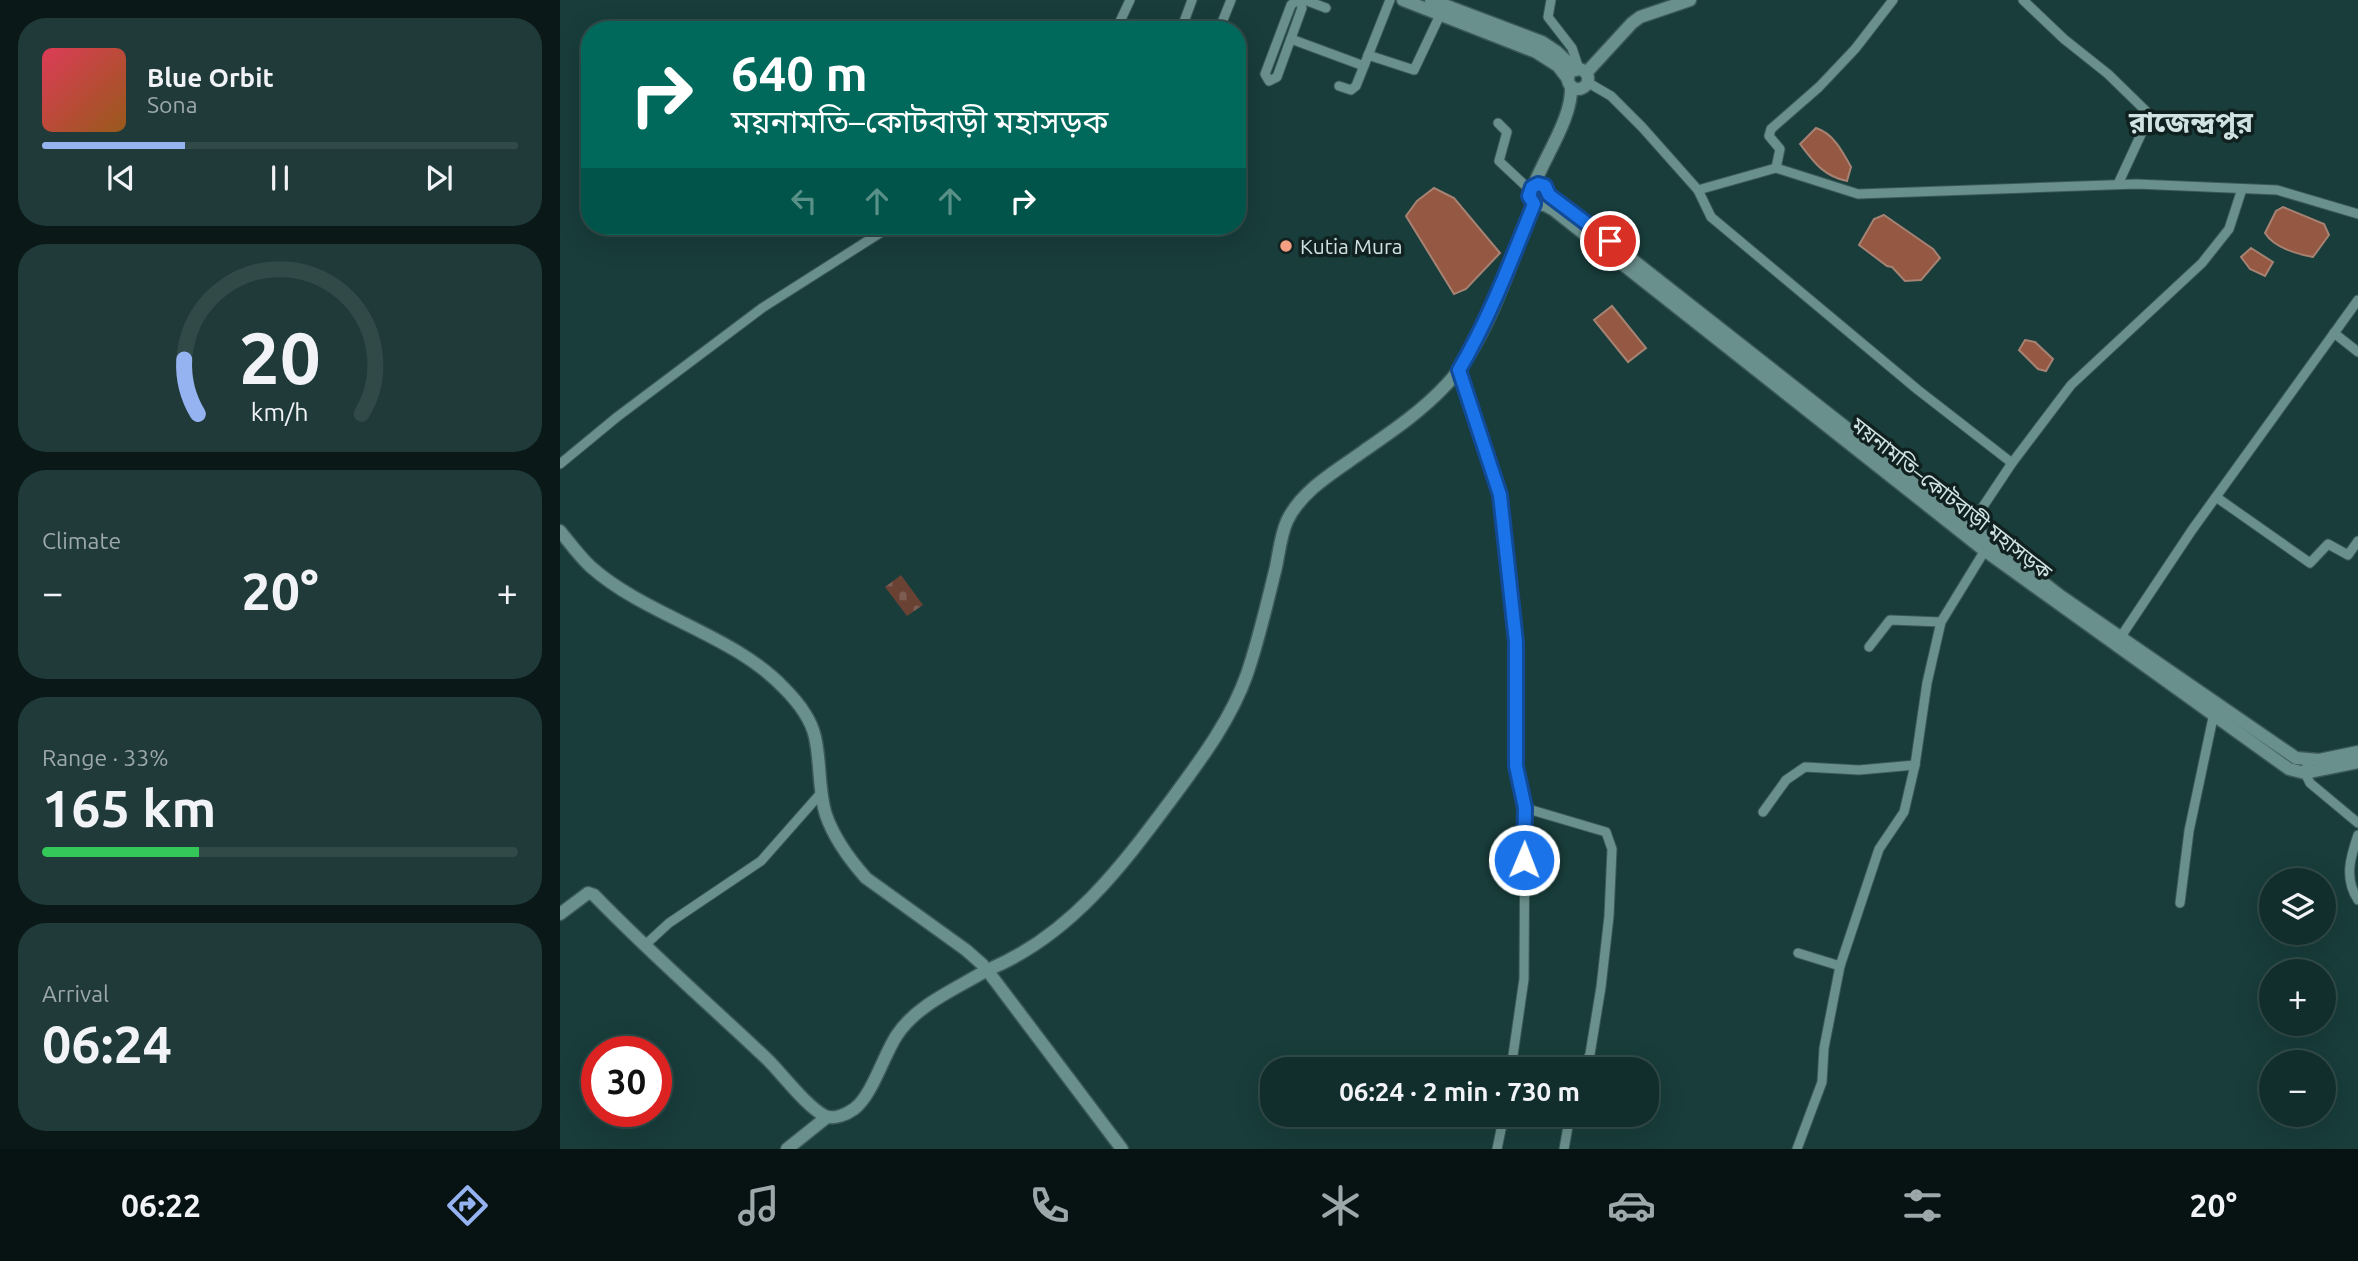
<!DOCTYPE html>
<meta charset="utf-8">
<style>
:root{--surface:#122e2c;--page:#1f3a38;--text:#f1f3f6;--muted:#9ca8a9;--line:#314a48;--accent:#95b2f1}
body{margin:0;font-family:Ubuntu,"Noto Sans Bengali",sans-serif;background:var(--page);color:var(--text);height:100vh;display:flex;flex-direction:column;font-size:26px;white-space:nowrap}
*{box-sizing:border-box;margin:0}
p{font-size:23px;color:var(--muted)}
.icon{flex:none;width:38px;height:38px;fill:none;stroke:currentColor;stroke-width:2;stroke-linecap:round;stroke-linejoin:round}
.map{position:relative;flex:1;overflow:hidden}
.details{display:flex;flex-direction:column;gap:18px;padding:18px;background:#0a1918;width:560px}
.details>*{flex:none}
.hud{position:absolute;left:21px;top:21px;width:665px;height:214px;border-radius:28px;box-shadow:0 7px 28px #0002,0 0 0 2px var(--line);background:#00695c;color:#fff;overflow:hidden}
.buttons{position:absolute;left:1699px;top:868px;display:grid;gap:14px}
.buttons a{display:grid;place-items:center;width:77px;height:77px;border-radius:50%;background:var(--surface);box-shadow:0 7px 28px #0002,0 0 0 2px var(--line);font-size:35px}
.speed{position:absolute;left:21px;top:1036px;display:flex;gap:14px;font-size:35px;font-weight:700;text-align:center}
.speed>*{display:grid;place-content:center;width:91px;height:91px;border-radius:50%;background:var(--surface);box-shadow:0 7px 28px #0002,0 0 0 2px var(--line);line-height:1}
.speed .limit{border:10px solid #d22;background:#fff;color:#111}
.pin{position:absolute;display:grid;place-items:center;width:60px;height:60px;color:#fff;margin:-30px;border:4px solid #fff;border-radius:50%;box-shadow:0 2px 7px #0007}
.me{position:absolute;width:77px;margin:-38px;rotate:1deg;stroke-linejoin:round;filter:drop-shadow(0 0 5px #0008)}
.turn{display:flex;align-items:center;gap:24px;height:147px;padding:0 35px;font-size:32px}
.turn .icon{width:91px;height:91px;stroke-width:2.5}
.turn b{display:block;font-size:49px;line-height:60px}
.lanes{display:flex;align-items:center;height:66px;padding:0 35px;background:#0003;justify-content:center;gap:35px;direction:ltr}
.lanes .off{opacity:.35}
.big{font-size:52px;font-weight:600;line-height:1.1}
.details .tile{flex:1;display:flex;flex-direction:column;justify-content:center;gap:10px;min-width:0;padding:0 24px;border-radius:28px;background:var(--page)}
.details .dial{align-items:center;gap:0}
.dial svg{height:182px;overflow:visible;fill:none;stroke:var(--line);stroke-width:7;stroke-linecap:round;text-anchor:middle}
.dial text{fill:var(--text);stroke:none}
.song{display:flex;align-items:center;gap:21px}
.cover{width:84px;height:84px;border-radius:10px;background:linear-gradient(135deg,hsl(350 70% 55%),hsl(30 70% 35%))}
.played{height:7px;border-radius:4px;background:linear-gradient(90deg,var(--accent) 30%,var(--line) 30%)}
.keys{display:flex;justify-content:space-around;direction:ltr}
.heat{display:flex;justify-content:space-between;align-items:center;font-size:38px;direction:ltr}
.charge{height:10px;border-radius:5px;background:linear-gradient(90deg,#34c759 33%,var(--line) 0)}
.trip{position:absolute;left:700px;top:1057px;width:399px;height:70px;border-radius:28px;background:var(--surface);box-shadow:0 7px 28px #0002,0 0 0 2px var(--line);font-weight:600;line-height:70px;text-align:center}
.menu{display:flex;height:112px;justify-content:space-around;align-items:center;background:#071212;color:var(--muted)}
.menu .icon{width:49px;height:49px}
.menu .selected{color:var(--accent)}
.menu b{font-size:32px;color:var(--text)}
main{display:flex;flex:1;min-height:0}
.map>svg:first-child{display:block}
.cemetery{fill:url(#cemetery-stones)}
.water{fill:#945843;stroke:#a68273;stroke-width:2}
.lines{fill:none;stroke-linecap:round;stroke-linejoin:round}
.street-casing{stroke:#3a5958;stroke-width:11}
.secondary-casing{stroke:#3a5958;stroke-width:15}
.street{stroke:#6a908e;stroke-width:9}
.secondary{stroke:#6a908e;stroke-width:12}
.route-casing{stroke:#114b97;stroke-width:18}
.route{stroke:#1a73e8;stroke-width:12}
.poi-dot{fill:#f39f82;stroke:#112120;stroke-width:2.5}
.labels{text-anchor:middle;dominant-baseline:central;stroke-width:7;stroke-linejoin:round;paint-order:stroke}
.poi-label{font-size:21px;fill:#d0e3e2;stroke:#112120;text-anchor:start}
.street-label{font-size:21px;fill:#d0e3e2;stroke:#112120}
.district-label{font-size:28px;font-weight:bold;fill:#d0e3e2;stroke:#112120}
</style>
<main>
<section class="details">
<div class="tile">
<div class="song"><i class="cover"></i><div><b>Blue Orbit</b><p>Sona</p></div></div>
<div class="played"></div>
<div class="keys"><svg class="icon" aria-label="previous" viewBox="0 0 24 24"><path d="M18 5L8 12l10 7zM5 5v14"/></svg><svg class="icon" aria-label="pause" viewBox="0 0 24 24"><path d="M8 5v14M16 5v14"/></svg><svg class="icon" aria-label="next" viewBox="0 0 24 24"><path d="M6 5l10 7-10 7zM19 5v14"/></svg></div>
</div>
<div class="tile dial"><svg viewBox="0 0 100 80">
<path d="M14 69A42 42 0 1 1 86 69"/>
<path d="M14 69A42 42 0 0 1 8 45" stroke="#95b2f1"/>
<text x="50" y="56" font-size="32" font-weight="700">20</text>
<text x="50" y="72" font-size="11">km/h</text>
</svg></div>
<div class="tile"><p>Climate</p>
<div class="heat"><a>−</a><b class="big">20°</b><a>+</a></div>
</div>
<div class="tile"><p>Range · 33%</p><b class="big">165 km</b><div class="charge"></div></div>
<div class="tile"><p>Arrival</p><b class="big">06:24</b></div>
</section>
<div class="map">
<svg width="1798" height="1149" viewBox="0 0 1798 1149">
<defs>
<pattern id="cemetery-stones" width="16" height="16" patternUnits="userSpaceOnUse" patternTransform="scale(1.75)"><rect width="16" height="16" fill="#694234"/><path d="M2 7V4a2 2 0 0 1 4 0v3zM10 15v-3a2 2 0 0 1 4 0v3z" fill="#7d5d51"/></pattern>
</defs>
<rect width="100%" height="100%" fill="#183d3b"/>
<path class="cemetery" d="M341 575 363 605 347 616 325 587Z"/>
<g class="water">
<path d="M1256 128C1273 133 1283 152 1291 167L1287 181C1263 176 1254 162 1240 144Z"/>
<path d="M874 188 894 198 940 253 906 289 894 294 846 216 857 201Z"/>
<path d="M1723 207 1764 224 1769 235 1753 257C1737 254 1714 248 1705 233L1716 211Z"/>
<path d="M1324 215 1373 249 1380 258 1361 280 1345 281 1332 267 1327 266 1299 245 1314 219Z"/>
<path d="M1691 248 1713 262 1705 276 1690 269 1681 257Z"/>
<path d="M1052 306 1086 348 1068 362 1034 320Z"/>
<path d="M1465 340 1475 342 1493 359 1486 371 1478 369 1459 350Z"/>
</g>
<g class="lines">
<defs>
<g id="street">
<path d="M737 0 731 5 705 74 709 81 717 77 742 8 740 0"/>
<path d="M745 0 766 8"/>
<path d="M991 0 988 17 1012 48 1019 69"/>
<path d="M1463 0 1504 39 1548 74 1590 115 1558 184"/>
<path d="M556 30 570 0"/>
<path d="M621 30 632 0"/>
<path d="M659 30 671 0"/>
<path d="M731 39 804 66"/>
<path d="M808 55 854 70 880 15"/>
<path d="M1027 82 1051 96 1082 127 1138 190 1216 168 1298 194 1576 184 1717 190 1798 214"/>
<path d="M779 86 791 90 796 86 830 0"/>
<path d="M938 123 947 132 939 161 970 190"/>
<path d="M1216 168 1220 149 1209 136 1211 129 1259 87 1295 49 1333 0"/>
<path d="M1138 190 1151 217 1358 390 1452 463 1410 526"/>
<path d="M1774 333 1798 352"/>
<path d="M899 371 940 495 956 642V766L965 808 964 979 951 1069"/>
<path d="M1452 463 1511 385 1642 263 1669 229 1682 189"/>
<path d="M0 464 57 417 202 308 331 226"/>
<path d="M1656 497 1750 563 1768 544 1788 555 1798 541"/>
<path d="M1560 638 1632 530 1798 300"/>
<path d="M1309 647 1330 620 1381 622"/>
<path d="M1748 761 1745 773 1750 783 1798 823"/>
<path d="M965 808 1046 832 1052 849 1049 916 1041 987 1030 1054 1024 1069"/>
<path d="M1203 812 1226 780 1245 767 1299 770 1355 765"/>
<path d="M1798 835C1790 858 1784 879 1798 900"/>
<path d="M1620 903 1629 831 1654 713"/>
<path d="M84 946 109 923 201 861 261 793"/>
<path d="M1238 953 1280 966"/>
<path d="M937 1149 944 1115"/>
<path d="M1004 1149 1010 1115"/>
<path d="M1237 1149 1262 1082 1264 1048 1280 966 1319 849 1344 812 1355 765 1367 683 1381 622 1427 547"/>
</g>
<g id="secondary">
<path d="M843 0 976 52 998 66 1008 79"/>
<path d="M871 0 982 42 997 52 1016 70"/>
<circle cx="1018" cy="79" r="10"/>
<path d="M1026 73 1072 23 1080 17 1130 0"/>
<circle cx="979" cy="195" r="10"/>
<path d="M974 185C985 156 1013 117 1011 86"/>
<path d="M990 195 1499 595 1736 758 1759 760 1798 752"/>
<path d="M983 204 994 210 1424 550 1729 769 1745 773 1798 762"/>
<path d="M0 531C10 543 19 556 31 567 86 616 173 634 224 688 237 701 251 719 255 737 261 763 258 790 266 815 274 838 290 860 306 878L406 950 423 965"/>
<path d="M0 914 28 893 34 895C90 953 150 1005 208 1060 223 1075 247 1107 265 1116 274 1120 287 1114 294 1109 312 1096 324 1054 337 1035 356 1006 393 990 422 973"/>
<path d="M432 968C511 934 561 867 611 800 639 762 671 720 687 674 699 639 707 603 716 567 719 552 721 534 727 521 742 489 778 470 805 450 834 430 863 410 887 384 927 342 953 258 974 204"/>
<path d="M430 974 562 1149"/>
<path d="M227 1149 267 1117"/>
</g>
</defs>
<use href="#street" class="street-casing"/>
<use href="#secondary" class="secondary-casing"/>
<use href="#street" class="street"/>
<use href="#secondary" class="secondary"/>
</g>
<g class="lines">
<defs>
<path id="route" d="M964 860 965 808 956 766V642L940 495 899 370C930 317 951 261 974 204L969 196 972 187 978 184 985 186 989 195 1050 241"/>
</defs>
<use href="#route" class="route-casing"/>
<use href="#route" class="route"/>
</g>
<circle class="poi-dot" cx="726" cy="246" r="7"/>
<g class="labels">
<g class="poi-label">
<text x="740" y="246">Kutia Mura</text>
</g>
<g class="street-label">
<text transform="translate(1392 498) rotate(38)">ময়নামতি–কোটবাড়ী মহাসড়ক</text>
</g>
<g class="district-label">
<text x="1631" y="121">রাজেন্দ্রপুর</text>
</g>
</g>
</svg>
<div class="buttons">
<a><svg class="icon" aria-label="layers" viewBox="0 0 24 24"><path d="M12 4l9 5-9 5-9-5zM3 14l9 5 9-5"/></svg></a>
<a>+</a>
<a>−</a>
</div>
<div class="speed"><div class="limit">30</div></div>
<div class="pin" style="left:1050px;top:241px;background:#d93025"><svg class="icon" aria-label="arrive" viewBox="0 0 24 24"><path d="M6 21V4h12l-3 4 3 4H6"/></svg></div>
<svg class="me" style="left:964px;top:860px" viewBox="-20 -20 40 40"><circle r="17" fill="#1a73e8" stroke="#fff" stroke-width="3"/><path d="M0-11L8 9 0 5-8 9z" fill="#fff"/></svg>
<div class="trip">06:24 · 2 min · 730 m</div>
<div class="hud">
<div class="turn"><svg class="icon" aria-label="right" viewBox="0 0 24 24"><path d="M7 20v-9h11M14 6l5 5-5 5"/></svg><div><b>640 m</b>ময়নামতি–কোটবাড়ী মহাসড়ক</div></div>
<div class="lanes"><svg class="icon off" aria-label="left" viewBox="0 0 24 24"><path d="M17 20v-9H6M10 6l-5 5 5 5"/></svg><svg class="icon off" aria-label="ahead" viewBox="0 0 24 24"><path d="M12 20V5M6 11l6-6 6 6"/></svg><svg class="icon off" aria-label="ahead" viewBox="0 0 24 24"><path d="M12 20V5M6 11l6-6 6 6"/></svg><svg class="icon" aria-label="right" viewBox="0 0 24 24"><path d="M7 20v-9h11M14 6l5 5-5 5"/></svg></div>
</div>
</div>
</main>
<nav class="menu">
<b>06:22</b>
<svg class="icon selected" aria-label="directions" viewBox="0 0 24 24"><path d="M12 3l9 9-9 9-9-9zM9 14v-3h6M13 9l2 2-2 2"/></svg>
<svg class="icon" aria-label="music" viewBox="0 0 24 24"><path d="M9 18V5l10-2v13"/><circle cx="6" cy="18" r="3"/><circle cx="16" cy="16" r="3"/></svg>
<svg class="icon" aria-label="phone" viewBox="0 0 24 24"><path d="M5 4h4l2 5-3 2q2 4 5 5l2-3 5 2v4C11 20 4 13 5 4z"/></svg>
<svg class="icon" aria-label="climate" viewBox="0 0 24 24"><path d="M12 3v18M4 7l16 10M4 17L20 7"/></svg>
<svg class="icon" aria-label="car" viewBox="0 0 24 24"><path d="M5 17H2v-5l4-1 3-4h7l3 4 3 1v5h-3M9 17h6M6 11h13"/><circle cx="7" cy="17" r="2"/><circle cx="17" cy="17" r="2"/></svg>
<svg class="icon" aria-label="filters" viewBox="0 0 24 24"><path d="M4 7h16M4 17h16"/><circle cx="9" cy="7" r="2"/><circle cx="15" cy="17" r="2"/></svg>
<b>20°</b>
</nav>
